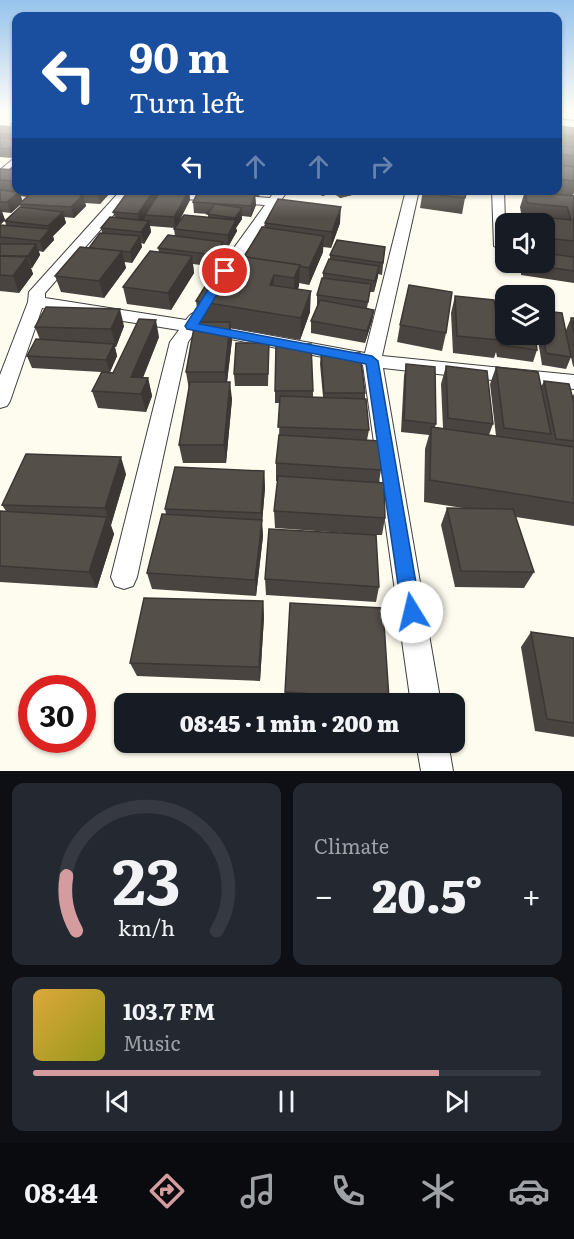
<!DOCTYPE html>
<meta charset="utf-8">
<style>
:root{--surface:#171b24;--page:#242831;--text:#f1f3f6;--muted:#9ea1a6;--line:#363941;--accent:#d49c9f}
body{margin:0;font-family:Literata,serif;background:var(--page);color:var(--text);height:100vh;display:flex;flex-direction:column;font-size:22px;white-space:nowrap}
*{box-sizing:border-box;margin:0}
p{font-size:20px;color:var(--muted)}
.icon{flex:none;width:33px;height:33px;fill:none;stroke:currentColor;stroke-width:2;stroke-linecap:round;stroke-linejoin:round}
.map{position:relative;height:771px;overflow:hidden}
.panel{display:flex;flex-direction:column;gap:12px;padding:12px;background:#0d0f14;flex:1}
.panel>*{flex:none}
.guide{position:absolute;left:12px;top:12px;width:550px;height:183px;border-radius:12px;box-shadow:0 2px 4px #0004;background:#1a4fa0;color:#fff;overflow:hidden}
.controls{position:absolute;left:495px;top:213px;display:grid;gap:12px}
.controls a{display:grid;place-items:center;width:60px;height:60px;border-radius:12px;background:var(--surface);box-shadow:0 2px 4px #0004;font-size:30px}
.speed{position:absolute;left:18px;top:675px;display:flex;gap:12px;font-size:30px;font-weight:700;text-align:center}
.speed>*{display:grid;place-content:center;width:78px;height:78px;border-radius:50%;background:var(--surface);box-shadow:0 2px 4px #0004;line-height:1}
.speed .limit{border:9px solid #d22;background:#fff;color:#111}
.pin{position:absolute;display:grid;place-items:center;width:51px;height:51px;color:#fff;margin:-26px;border:3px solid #fff;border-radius:50%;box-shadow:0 2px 6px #0007}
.me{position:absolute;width:66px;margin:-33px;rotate:351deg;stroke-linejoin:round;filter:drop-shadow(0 0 4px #0008)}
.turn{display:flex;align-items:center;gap:21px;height:126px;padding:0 18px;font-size:27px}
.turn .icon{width:78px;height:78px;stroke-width:2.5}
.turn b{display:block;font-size:42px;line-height:51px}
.lanes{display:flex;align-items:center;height:57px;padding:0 18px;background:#0003;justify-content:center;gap:30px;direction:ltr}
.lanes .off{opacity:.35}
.big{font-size:45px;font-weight:800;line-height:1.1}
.panel .tile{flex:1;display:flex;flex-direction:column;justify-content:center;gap:9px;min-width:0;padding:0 21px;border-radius:12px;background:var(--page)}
.panel .dial{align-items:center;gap:0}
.dial svg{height:156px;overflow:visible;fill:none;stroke:var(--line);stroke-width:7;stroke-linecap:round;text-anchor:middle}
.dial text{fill:var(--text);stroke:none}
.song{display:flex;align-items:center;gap:18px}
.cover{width:72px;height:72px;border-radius:9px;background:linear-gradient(135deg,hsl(40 70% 55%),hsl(60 70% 35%))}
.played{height:6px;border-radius:3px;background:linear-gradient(90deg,var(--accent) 80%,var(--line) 80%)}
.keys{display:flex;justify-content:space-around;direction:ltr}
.heat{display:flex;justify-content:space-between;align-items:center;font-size:33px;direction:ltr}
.panel .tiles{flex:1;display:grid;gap:12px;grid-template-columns:1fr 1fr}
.tile:last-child{grid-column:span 2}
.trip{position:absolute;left:114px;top:693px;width:351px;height:60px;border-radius:12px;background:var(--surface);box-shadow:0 2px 4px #0004;font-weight:800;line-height:60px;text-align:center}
.dock{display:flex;height:96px;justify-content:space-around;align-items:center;background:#090b0e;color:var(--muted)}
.dock .icon{width:42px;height:42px}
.dock .selected{color:var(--accent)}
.dock b{font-size:27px;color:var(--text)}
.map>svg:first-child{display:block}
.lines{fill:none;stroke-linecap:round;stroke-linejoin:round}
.minor-casing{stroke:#404040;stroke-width:2}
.minor{fill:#fff;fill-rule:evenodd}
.wall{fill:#494440;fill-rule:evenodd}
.shaded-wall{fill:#3c3734}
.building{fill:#554f4a;stroke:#3c3734;stroke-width:1.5}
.route{fill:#1a73e8;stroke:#114b97;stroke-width:1.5}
</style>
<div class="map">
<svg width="574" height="771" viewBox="0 0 574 771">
<rect width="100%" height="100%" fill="#fefbef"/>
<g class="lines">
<defs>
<g id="minor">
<path d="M558 112 574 114V120L558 118Z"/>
<path d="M12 160H16V169L0 180V170Z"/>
<path d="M121 190H174L270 198 275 190H288L227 280 221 282 213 277 265 205 131 195 45 293V298L186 320C191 313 194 311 203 313L206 317 202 323 365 353 406 190H419L382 356 574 375V389L383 368 441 704H411L363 365 195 332 188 342 137 577 133 586 124 589 115 586 111 577 170 342 179 330 42 308 10 401 7 406 0 408V375L28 302 29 292Z"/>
<path d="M492 190H504L506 254 494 246Z"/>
<path d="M416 742H448L453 771H421Z"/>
</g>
</defs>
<use href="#minor" class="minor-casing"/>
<use href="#minor" class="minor"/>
</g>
<g class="wall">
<path d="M0 111H16L15 114 0 112Z"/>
<path d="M16 121V155L12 158 0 157V126L12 127 11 124Z"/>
<path d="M574 125V193L573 195 574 196V283L521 275V262H544V224H528L530 219H522L520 207 525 191 542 193 524 190H558V145L571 146 558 144V126L574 128Z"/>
<path d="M16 164V190H109L110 193 100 204 85 203 86 206 74 218 64 217 66 223 53 236 54 240 43 252 39 251 40 255 32 268H31L33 274 19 293 0 291V169H10ZM21 196 27 197 22 201ZM20 205 21 208 5 221 6 225H0L5 220 2 212 11 213Z"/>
<path d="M161 190H204L216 192V190H261L259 197 255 196 256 205 251 217 242 216V219L236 228 237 231 228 247 224 246V253L216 267 193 264 194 273 171 310 127 304 123 287 159 252 158 248 175 236 174 229 175 228 150 226 151 232 144 244 141 243 142 247 132 263 124 262 126 268 104 298 61 292 55 276 89 248 102 233 101 228 115 218 113 212 157 196ZM189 191 198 192 193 202 194 213 208 214V217L178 224 190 200Z"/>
<path d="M316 190H372L340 198 333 193 322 196Z"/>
<path d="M423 190 465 198 462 214 420 208Z"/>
<path d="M265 223H340L331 248 323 247V252L309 285 299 283 298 289 310 312 300 340 231 328 232 340 227 382 232 399 226 463H183L179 445 189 390 186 372 199 322 196 301 244 257 265 228Z"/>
<path d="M385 247 382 275 378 274 374 292H370L367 308 374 310 372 321 365 343 311 333V321L317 307V295L323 278V273L330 259V255Z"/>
<path d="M455 296 495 309 496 305 537 350 533 362 497 357 496 352 494 358 453 353 451 313Z"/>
<path d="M571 318H574V367L573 366 571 357 566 369 542 365 537 334H544L566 330Z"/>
<path d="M400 325 446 333 442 351 397 342Z"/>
<path d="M124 326 116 347H115L117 356 110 372 113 373 159 337 143 378H148L152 396 146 412 98 408 92 391 101 372 32 368 27 356 40 340 35 327Z"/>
<path d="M269 343 268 386H235L234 374Z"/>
<path d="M321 352 365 393V399L369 430 367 440 381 470 379 482 385 518 382 535H376L379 587 376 602 266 595 265 579 372 535 275 528 274 511 278 481H276V463L279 438 280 403H275V391H313V397H323L320 364Z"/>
<path d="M406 364 436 424 435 427 443 428 441 384 446 366 493 424 489 435 496 436 490 384 496 367 541 387 544 381 572 397 574 394V526L516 517 534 572 524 588 455 587 441 525 447 508H463L424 502 425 449 429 435 401 432 404 376Z"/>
<path d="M264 471 265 488 262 523 263 536 256 596 152 589 147 573 166 514 165 509Z"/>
<path d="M126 474 111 525 114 534 97 588 0 582V511H6L2 505Z"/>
<path d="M263 601 264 617 260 681 137 676 130 663Z"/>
<path d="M531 632 574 638V737L535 731 521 647Z"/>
<path d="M285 692 389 699 387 704H285Z"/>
</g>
<g class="shaded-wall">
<path d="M16 143V155L12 158 9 149Z"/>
<path d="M97 190H109L110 193 100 204Z"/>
<path d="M154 190H156L158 198 145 215 146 216 140 225 138 214Z"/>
<path d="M189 190 190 200 175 228 174 217Z"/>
<path d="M322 190H333V193L322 196Z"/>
<path d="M340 190H372L340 198Z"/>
<path d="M19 192 23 202 19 204 20 205 11 213 7 202Z"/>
<path d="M255 194 256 205 251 217V206Z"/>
<path d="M83 195 86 206 74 218 71 207Z"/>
<path d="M341 207 340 223 331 248 332 232Z"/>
<path d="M242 208V219L236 228 237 231 228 247V235L235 222V218Z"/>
<path d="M1 209 5 220 0 225V210Z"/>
<path d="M63 212 66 223 53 236 54 240 43 252 40 241 49 230 48 226Z"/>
<path d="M149 221 151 232 144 244 141 232Z"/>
<path d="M140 236 142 247 132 263 130 252Z"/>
<path d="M324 236 323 252 309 285V268Z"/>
<path d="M223 242 224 253 216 267 215 255Z"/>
<path d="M36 244 40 255 32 268 28 256Z"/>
<path d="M122 251 126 268 104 298 99 281Z"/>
<path d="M192 256 194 273 171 310 168 293Z"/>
<path d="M27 257 33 274 19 293 13 276Z"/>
<path d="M300 265 299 286 294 300V278Z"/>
<path d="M379 266 378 277 374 292 375 281Z"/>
<path d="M274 275V297L270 285Z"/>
<path d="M311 291 310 312 300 340 301 318Z"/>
<path d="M120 309 124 326 116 347 111 329Z"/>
<path d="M374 310 372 321 365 343 367 331Z"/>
<path d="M156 320 159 337 136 394 131 377Z"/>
<path d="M230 322 232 340 226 390 225 372Z"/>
<path d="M114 344 117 356 110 372 106 360Z"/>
<path d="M148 378 152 396 146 412 141 394Z"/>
<path d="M230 382 232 399 226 463 224 445Z"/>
<path d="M121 457 126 474 111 525 105 508Z"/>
<path d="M264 471 265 488 262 523 263 536 256 596 255 580 261 526V513Z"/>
<path d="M107 517 114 534 97 588 89 572Z"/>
<path d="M263 601 264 617 260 681 259 667Z"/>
</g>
<g class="building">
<path d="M16 121V125L11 124Z"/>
<path d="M0 126 16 127V135L0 134Z"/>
<path d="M558 126 574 128V137L558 134Z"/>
<path d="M0 137 16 139V143L9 149 0 148Z"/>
<path d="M558 145 574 147V156L558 154Z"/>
<path d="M16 164V170L10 169Z"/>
<path d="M558 165 574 167V181L558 179Z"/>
<path d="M0 169H1L16 170V181L0 180Z"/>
<path d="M0 190 19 192 7 202H0Z"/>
<path d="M35 190H40L83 195 71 207 19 204Z"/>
<path d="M129 190H154L138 214 113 212Z"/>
<path d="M161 190H189L174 217 145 215Z"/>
<path d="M199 190H201L255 194 251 206 193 202Z"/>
<path d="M423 190H467L465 198 422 193Z"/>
<path d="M525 191 574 196V241L544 238V224H532L531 216 571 220 567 207 527 203Z"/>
<path d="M278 199 341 207 332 232 265 223Z"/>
<path d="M215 204 242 208 235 218 207 214Z"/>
<path d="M20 207 63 212 48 226 5 221Z"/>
<path d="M184 215 236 220 228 235 174 229Z"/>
<path d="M110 217 149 221 141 232 101 228Z"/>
<path d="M0 225 50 229 40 241 0 237Z"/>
<path d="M262 227 324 236 309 268 299 266 300 265 244 257Z"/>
<path d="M100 233 140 236 130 252 89 248Z"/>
<path d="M168 235 223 242 215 255 158 248Z"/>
<path d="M337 240 385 247 383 263 330 255Z"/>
<path d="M0 244H36L28 256H0Z"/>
<path d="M80 247 122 251 99 281 55 276Z"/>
<path d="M150 251 192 256 168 293 123 287Z"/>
<path d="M544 253 574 257V271L525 264V262H544Z"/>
<path d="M225 254 300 265 294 278 274 275 270 285 311 291 301 318 196 301Z"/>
<path d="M0 256 27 257 13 276 0 275Z"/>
<path d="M329 259 379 266 375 281 323 273Z"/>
<path d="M322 278 371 284 368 302 317 295Z"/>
<path d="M409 285 452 292 446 333 400 325Z"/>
<path d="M455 296 494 300 500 340 457 336Z"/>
<path d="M320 300 374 310 367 331 311 321Z"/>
<path d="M496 305 506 306V334H535L537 350 501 345Z"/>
<path d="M46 307 120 309 111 329 35 327Z"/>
<path d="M544 311 562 313 571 357 546 353 543 334H544Z"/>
<path d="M571 318H574V333Z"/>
<path d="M139 319 156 320 131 377 148 378 141 394 92 391 102 372 113 373Z"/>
<path d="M195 322H230L225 372H186Z"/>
<path d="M36 339 114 344 106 360 27 356Z"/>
<path d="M236 343H269L268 374H234Z"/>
<path d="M276 344H311L313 391H275Z"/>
<path d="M321 352 360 353 365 393H324Z"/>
<path d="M406 364 435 367 436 424 404 420Z"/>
<path d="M446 366 487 371 493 424 448 418Z"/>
<path d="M496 367 538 372 551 434 504 428Z"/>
<path d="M544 381 569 384 574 403V441L556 439Z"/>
<path d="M190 382H230L224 445H179Z"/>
<path d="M280 396 366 399 369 430 278 427Z"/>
<path d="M431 427 574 447V503L430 480Z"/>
<path d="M279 435 380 441 381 470 276 463Z"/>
<path d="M26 454 121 457 105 508 2 505Z"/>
<path d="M175 467 264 471 261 513 165 509Z"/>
<path d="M278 476 384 483 385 518 274 511Z"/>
<path d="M447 508 513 509 534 572 461 571Z"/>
<path d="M0 511 107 517 89 572 0 566Z"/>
<path d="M162 514 262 520 255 580 147 573Z"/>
<path d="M269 529 376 535 379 587 265 579Z"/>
<path d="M144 598 263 601 259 667 130 663Z"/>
<path d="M290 603 383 608 389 699 285 692Z"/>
<path d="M531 632 574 638V723L547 719Z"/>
</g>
<linearGradient id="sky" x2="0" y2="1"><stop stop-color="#95c3ec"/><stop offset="0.51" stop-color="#fffdf8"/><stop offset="1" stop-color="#fffdf8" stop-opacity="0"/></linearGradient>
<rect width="574" height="219" fill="url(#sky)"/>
<path class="route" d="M225 267 231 271 199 324 372 356 378 361 421 612 418 619 412 621 405 619 402 612 366 364 187 329 185 326 220 271Z"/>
</svg>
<div class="controls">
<a><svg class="icon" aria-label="sound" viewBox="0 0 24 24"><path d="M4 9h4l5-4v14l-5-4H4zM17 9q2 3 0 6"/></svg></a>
<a><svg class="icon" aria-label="layers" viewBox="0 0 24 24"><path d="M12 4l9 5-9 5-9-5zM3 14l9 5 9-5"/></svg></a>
</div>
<div class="speed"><div class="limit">30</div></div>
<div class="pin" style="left:225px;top:271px;background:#d93025"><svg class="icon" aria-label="arrive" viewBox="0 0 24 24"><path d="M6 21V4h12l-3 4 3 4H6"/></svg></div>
<svg class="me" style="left:412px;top:612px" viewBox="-20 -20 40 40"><circle r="19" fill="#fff"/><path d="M0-13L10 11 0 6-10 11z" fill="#1a73e8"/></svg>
<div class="trip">08:45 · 1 min · 200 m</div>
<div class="guide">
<div class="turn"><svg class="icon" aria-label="left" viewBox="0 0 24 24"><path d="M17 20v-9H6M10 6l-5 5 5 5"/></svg><div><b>90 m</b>Turn left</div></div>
<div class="lanes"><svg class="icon" aria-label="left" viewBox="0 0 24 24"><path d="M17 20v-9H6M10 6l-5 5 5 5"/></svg><svg class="icon off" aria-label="ahead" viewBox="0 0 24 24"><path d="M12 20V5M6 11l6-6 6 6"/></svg><svg class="icon off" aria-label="ahead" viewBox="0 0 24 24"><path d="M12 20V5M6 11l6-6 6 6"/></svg><svg class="icon off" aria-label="right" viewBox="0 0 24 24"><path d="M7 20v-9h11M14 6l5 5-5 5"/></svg></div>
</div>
</div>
<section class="panel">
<div class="tiles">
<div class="tile dial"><svg viewBox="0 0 100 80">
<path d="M14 69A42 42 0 1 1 86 69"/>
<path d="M14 69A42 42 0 0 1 9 41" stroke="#d49c9f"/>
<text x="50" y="56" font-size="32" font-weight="700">23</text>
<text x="50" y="72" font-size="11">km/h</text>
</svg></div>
<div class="tile"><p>Climate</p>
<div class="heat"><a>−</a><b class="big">20.5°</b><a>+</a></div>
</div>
<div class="tile">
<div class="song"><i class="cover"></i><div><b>103.7 FM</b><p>Music</p></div></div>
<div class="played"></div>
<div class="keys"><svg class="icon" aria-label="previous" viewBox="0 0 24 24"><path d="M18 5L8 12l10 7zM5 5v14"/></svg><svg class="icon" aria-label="pause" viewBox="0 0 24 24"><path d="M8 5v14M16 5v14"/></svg><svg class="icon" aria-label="next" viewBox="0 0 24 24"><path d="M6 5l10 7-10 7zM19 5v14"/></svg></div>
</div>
</div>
</section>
<nav class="dock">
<b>08:44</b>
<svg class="icon selected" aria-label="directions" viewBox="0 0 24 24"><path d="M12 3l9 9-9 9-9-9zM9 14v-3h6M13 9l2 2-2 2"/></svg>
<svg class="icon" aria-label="music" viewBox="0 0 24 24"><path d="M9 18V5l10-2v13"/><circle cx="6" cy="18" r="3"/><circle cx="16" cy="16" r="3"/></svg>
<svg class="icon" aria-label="phone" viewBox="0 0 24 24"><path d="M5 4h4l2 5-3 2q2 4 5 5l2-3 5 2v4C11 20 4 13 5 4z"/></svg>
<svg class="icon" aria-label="climate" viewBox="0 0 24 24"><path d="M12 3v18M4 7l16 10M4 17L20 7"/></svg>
<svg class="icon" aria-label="car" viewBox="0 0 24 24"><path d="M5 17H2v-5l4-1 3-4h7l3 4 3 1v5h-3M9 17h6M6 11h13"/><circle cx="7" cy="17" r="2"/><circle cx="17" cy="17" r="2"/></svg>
</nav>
